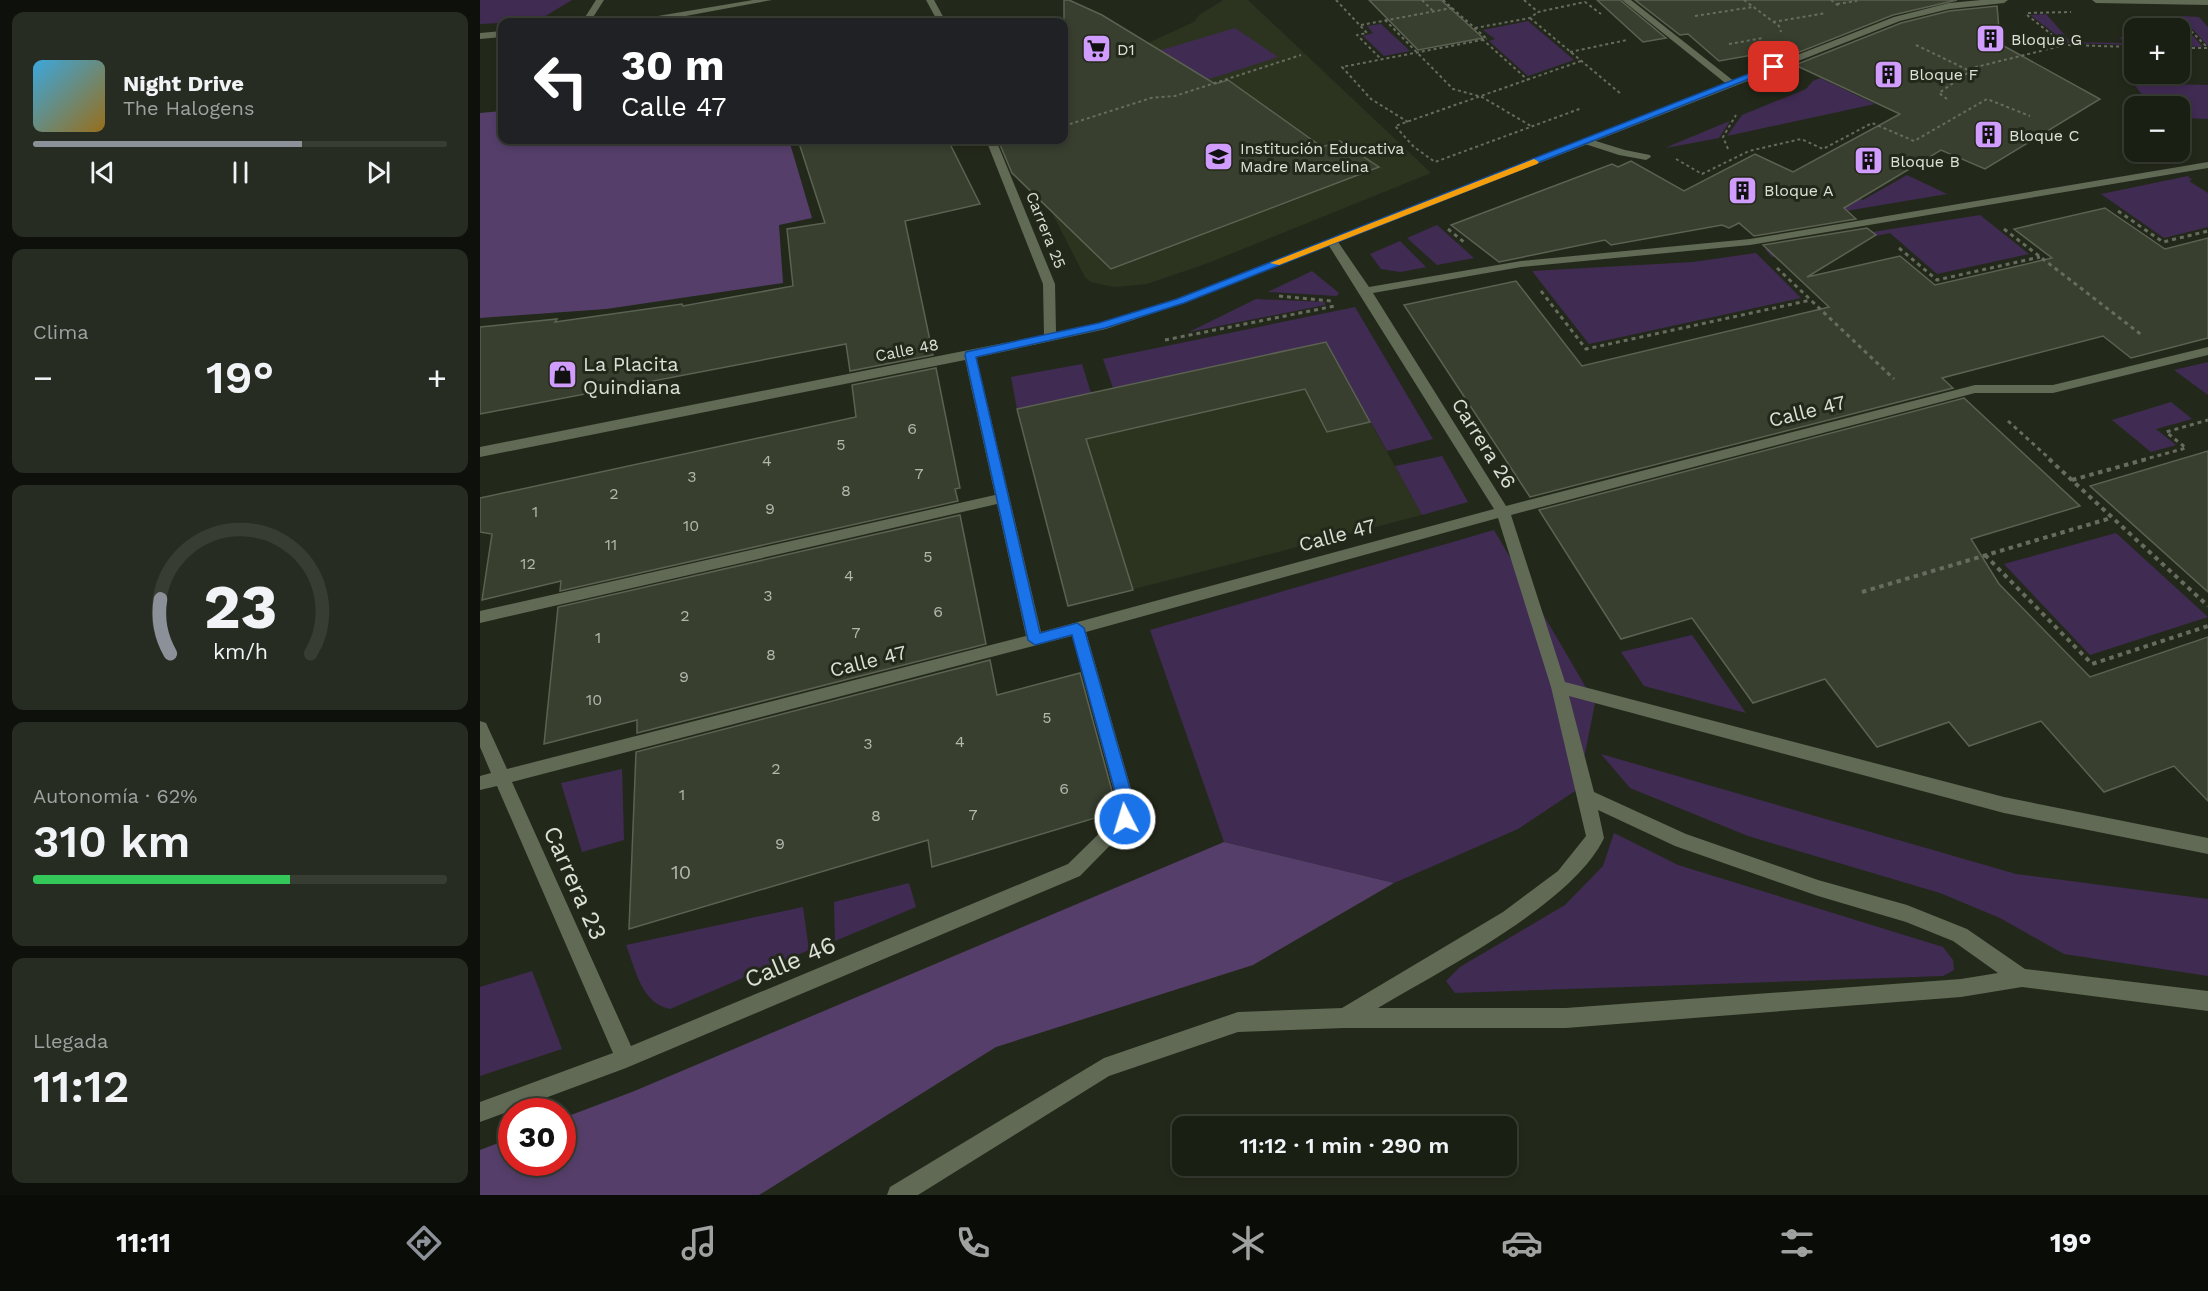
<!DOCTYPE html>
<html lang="es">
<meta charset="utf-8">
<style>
:root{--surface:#1a1f14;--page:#272c22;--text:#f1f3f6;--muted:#9fa2a0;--line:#383d34;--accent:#8c9099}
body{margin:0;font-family:"Work Sans",sans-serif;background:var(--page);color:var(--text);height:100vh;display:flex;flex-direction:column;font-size:22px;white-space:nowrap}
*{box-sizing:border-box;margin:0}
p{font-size:20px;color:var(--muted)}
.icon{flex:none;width:33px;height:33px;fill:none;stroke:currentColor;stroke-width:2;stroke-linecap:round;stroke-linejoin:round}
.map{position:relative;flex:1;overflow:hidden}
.side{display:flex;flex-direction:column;gap:12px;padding:12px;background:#0e110b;width:480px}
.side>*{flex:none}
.guide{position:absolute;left:18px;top:18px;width:570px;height:126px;border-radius:12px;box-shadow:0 3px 9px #0003,0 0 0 2px var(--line);background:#202124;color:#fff;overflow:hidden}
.fabs{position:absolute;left:1644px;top:18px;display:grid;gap:12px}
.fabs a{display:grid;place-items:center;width:66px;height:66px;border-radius:12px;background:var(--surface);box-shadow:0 3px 9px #0003,0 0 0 2px var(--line);font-size:30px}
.speed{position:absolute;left:18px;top:1098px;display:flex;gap:12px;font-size:30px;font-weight:700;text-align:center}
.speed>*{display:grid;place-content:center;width:78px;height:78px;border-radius:50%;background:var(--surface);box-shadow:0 3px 9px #0003,0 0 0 2px var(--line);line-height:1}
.speed .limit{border:9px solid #d22;background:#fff;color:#111}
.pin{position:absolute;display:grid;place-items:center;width:51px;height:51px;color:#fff;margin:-26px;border-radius:12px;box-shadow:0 3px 9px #0006}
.me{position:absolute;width:66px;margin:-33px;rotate:355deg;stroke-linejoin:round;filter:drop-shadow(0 0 4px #0008)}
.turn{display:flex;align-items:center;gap:21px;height:126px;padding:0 24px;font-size:27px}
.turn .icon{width:78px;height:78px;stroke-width:2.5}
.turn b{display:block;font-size:42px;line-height:51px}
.big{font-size:45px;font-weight:600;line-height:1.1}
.side .widget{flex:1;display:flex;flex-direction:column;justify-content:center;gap:9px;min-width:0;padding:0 21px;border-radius:12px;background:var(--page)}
.side .dial{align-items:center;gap:0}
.dial svg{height:156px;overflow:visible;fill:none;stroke:var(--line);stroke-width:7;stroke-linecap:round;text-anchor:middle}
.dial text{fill:var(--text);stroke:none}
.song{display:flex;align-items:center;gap:18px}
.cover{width:72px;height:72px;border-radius:9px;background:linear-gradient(135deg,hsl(200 70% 55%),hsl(40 70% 35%))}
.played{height:6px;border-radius:3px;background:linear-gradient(90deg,var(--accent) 65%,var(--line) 65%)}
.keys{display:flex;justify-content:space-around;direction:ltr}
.heat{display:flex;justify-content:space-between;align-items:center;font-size:33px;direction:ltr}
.charge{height:9px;border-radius:4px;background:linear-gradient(90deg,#34c759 62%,var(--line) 0)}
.trip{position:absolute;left:692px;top:1116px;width:345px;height:60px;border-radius:12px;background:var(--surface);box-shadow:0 3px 9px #0003,0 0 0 2px var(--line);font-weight:600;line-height:60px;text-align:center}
.tabs{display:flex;height:96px;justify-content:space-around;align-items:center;background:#0a0c08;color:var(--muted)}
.tabs .icon{width:42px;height:42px}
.tabs .active{color:var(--accent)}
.tabs b{font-size:27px;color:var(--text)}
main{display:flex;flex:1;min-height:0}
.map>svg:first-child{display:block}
.built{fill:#2c3420}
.green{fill:#402b53}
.forest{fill:#553f6a}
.building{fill:#383f2f;stroke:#5b6251;stroke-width:1.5}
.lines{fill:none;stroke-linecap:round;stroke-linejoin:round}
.path-far2{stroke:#676c5f;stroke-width:2;stroke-dasharray:3 3;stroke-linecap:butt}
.path-far1{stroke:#676c5f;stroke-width:3;stroke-dasharray:4 4;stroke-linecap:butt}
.path{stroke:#676c5f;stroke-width:4;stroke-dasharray:4.5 4.5;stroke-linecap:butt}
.service{fill:#616a55;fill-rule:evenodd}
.minor{fill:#616a55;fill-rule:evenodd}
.tertiary{fill:#616a55;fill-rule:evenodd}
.route{fill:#1a73e8;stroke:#114b97;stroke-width:1.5}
.slow{fill:#f59e0b}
.labels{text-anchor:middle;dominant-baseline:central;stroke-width:6;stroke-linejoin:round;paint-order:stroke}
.far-poi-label{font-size:16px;fill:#dce0d7;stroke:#23291a;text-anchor:start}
.far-street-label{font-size:16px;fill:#dce0d7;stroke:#23291a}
.number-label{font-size:16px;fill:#b3b8ad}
.poi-label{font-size:20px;fill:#dce0d7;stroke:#23291a;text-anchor:start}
.street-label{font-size:20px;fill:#dce0d7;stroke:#23291a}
.near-number-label{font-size:20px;fill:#b3b8ad}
.near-street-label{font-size:24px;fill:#dce0d7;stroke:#23291a}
</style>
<main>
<section class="side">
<div class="widget">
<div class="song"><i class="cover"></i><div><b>Night Drive</b><p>The Halogens</p></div></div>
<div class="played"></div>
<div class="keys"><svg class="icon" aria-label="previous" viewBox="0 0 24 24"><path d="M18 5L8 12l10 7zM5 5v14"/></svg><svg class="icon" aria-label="pause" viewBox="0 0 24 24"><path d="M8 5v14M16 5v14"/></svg><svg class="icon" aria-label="next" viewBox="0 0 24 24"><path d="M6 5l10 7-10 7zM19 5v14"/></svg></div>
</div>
<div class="widget"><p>Clima</p>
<div class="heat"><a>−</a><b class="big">19°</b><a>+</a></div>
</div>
<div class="widget dial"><svg viewBox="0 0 100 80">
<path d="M14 69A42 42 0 1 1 86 69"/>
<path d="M14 69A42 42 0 0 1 9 41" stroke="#8c9099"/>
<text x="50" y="56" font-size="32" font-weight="700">23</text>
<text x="50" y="72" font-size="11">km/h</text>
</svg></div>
<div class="widget"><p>Autonomía · 62%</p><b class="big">310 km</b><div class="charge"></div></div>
<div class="widget"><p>Llegada</p><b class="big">11:12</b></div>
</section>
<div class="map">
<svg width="1728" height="1195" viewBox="0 0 1728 1195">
<rect width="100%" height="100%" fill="#23291a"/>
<g class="built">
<path d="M743 0H768L951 173 728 263 667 284 634 287 611 282 605 277 535 140H584V72L668 43 714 22 718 16Z"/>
<path d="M846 342 942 515 588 606 537 409Z"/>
</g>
<g class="green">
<path d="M0 0H92L57 21 0 24Z"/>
<path d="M1566 14 1591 42 1643 43 1640 37 1646 38 1653 45 1587 43 1550 15Z"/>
<path d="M1684 16H1695L1723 47 1700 46V44H1710L1700 32V28H1696Z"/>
<path d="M1700 16 1719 17 1728 27V46Z"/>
<path d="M1048 21 1094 60 1048 76 1009 41 1015 39 1003 30Z"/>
<path d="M901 24 930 51 904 56 883 36 893 33 887 26Z"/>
<path d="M755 28 798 57 679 95 638 63Z"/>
<path d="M1340 78 1395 104 1247 136 1262 115 1326 89 1333 81Z"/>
<path d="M1653 83 1728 85V119L1700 118V106H1671Z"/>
<path d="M1250 121 1239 138 1186 148 1194 144Z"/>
<path d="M1427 175 1467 194 1336 216 1339 180 1383 200Z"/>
<path d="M1708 176 1712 180 1709 181 1728 193V227L1684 238 1621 194Z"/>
<path d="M1500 215 1549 254 1457 274 1410 233 1292 257 1285 249Z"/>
<path d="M957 225 994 258 957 265 927 238Z"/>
<path d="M920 241 946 267H947L920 272 901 269 890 254Z"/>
<path d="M1276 253 1321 298 1109 344 1052 271 1213 262Z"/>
<path d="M832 271 859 293 857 296 788 292Z"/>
<path d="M776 299 845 302V305L709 332Z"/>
<path d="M875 307 953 439 907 451 846 342 633 388 623 359Z"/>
<path d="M1728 362V395L1694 370Z"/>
<path d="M602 364 611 393 537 409 531 377Z"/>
<path d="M1691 402 1712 419 1676 429 1696 445 1671 452 1632 420Z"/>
<path d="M962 456 988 502 942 515 915 466Z"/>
<path d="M1014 530 1115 703 1098 789 1038 829 914 883 744 842 670 630Z"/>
<path d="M1636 533 1728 617 1610 655 1524 564Z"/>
<path d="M1212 635 1266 713 1164 686 1141 652Z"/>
<path d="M1121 754 1536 874 1728 899V976L1584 954 1520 918 1460 893 1268 836 1150 788Z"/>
<path d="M142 769 144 840 102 852 81 783Z"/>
<path d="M1134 833 1198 865 1463 947 1473 960 1474 970 1463 976 975 993 966 981 980 967 1085 905 1123 866Z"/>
<path d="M429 883 436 907 355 941 354 902Z"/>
<path d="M323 907 329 950 190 1009C161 1003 156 970 146 945Z"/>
<path d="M52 971 82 1049 0 1076V987Z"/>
</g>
<g class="forest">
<path d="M22 111V140H309L332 218 299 225 303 283 126 309 0 318V113Z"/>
<path d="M744 842 914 883 773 965 516 1047 279 1195H0V1150L31 1138 32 1162H82L83 1118 152 1092Z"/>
</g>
<g class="building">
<path d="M584 0H589L622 15 735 84 748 80 842 147 860 141 899 167 631 269 532 173 518 140H584Z"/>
<path d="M889 0H961L1003 38 938 50Z"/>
<path d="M1117 0H1140L1186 38 1163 42Z"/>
<path d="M1155 0H1477L1413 15 1302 59 1289 52 1239 61 1208 34 1200 35Z"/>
<path d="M1517 6 1520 40H1513L1620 99 1505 169 1461 150 1364 208 1376 219 1274 236 1259 223 1249 228 1242 225 1131 245 1125 240 1019 262 971 225 1132 164 1138 167 1151 161 1204 191 1275 154 1313 172 1420 114 1315 65 1421 23 1469 11Z"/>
<path d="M318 140H468L500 204 425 221 453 355 370 371 366 344 0 414V327L77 319 75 322 202 304 203 306 313 286 307 229 345 223Z"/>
<path d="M1625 208 1685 249 1728 238V338L1651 358 1623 336 1462 378 1473 388 1050 497 924 305 1036 281 1102 366 1349 307 1283 245 1387 228 1396 235 1327 277 1420 256 1455 285 1572 258 1534 229Z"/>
<path d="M846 342 890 422 847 432 825 389 606 439 653 590 588 606 537 409Z"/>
<path d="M456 368 480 488 475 489 478 501 80 591 81 581 2 600 12 534 0 532V498L376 417 372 385Z"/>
<path d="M1484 398 1600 506 1491 539 1519 584 1610 677 1728 637V801L1694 766 1624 792 1561 721 1489 746 1469 722 1397 747 1345 679 1273 703 1212 618 1141 639 1059 510Z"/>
<path d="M1728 451V592L1610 486Z"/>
<path d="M480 515 506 644 157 733V720L64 744 78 607Z"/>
<path d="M510 660 517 695 600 673 636 806 635 812 452 867 448 840 149 929 156 752Z"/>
</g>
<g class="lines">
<g class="path-far2">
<path d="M856 0 887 33 877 35 901 59"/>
<path d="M942 0 953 11"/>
<path d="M963 0 1006 38"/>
<path d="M1044 0 1058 12 1105 2 1121 14"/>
<path d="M1264 0 1299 26 1301 32"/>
<path d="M1351 0 1359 6"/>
<path d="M1357 4 1377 1"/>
<path d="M1548 13 1591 12"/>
<path d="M1547 15 1585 45"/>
<path d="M1215 16 1273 7"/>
<path d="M1050 18 1141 94"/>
<path d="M905 20 973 89 1002 97 1051 126"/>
<path d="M1293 22 1346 13"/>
<path d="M881 25 972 8"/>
<path d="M995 28 1050 18 1058 12"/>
<path d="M1711 31 1728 48"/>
<path d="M1002 39 1048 80"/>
<path d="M1249 44 1283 38"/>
<path d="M1436 45 1490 71"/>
<path d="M1700 48H1727"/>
<path d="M1090 52 1147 40"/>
<path d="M1101 61 915 126 934 147 955 162 1102 108"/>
<path d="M1467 99 1459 93 1496 67 1585 45 1654 47"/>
<path d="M928 122 891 99 862 67 1007 39"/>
<path d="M584 126 671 98 695 96 821 55"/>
<path d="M1248 149 1243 137 1256 115"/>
<path d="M1196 159 1222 174 1269 151 1321 139 1343 149 1392 123 1434 141 1507 99 1550 116"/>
</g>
<g class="path-far1">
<path d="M1638 211 1683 242 1728 231"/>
<path d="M968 229 985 243"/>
<path d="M1524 229 1663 336"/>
<path d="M1419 248 1457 280 1560 257"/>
<path d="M1297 268 1414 379"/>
<path d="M1061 291 1106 349 1331 300"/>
<path d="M799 296 851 301"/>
<path d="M685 340 855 306"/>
<path d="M1528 421 1571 460"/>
<path d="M1662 460 1706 448 1686 432 1728 420"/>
</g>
<g class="path">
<path d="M1569 459 1728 606"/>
<path d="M1592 480 1667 459"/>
<path d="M1505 555 1612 664 1728 626"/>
<path d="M1382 592 1631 518"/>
</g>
<g class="service">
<path d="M1142 0H1151L1255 82V86H1249Z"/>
<path d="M1106 138 1145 150 1170 155 1171 157 1166 160 1139 155 1102 143V139Z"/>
</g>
<g class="minor">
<path d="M116 0H124L110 22H102Z"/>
<path d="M1728 162V168L1270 245 1041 267 893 293 1026 506 1495 385H1573L1728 347V355L1573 393H1495L1031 515 1085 682 1524 797 1728 838V854L1524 813 1089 696 1114 792 1206 834 1338 880 1427 905 1487 929 1545 969 1728 991V1011L1542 987 1481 997 1086 1028H864L758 1032 629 1076 438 1195H407L410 1187 624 1058 758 1012 862 1008 1023 912 1078 871 1106 836 1071 687 1018 518 606 632 656 806 651 824 600 876 146 1068 0 1122V1102L133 1053 17 786 0 790V776L11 773 0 747V721L6 723 27 769 546 636 517 504 0 623V611L515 495 484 355 490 351 496 355 561 632 1014 509 846 241 848 239H856L889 287 1041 261 1270 239ZM592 636 638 806 637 816 588 864 151 1046 32 782ZM1118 810 1195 846 1338 896 1426 922 1473 941 1518 973 1481 979 1086 1008H898C961 970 1093 904 1124 838Z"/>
</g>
<g class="tertiary">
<path d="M273 0H292L173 22H138L142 19 172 17Z"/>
<path d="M446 0H454L466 22H458Z"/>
<path d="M1501 0H1528L1524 3 1469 9 1420 21 704 303 626 329 490 359 0 457V447L564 335 563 284 506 140H516L575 284 576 332 619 323 696 299 1414 17 1469 3Z"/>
<path d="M1612 0H1728V5L1616 3Z"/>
<path d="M22 31V37L0 39V33Z"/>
</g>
</g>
<path class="route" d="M1291 65 1299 67 704 303 625 328 496 357 560 633 597 623 604 628 655 806 650 824 645 826 639 824 637 819 639 806 592 635 555 645 548 640 485 355 486 352 619 323 697 299Z"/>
<path class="slow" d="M1054 159 1059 162 1057 164 799 265 790 263Z"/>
<defs>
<symbol id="building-square" viewBox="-11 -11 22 22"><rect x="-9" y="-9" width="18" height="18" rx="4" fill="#d09dff" stroke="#23291a"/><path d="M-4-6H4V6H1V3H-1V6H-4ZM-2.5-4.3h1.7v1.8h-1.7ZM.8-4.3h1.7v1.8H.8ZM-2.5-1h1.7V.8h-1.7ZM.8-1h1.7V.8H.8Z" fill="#111"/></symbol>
<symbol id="supermarket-square" viewBox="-11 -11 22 22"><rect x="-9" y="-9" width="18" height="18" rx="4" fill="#d09dff" stroke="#23291a"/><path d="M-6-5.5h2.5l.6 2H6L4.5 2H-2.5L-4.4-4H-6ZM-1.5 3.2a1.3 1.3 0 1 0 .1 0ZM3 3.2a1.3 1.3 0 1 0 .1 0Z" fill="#111"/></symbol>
<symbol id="university-square" viewBox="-11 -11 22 22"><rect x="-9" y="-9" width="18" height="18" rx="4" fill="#d09dff" stroke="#23291a"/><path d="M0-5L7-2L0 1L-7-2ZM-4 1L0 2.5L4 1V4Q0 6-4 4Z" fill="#111"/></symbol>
<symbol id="shop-square" viewBox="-11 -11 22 22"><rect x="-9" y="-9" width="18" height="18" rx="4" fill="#d09dff" stroke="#23291a"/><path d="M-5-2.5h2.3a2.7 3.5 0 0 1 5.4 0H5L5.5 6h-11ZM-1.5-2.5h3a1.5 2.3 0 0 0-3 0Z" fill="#111"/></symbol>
</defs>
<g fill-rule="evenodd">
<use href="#building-square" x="1494" y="22" width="33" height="33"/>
<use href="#supermarket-square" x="600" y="32" width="33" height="33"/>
<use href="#building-square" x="1392" y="58" width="33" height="33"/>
<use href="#building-square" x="1492" y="118" width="33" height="33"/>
<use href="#university-square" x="722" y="140" width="33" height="33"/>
<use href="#building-square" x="1372" y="144" width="33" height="33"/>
<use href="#building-square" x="1246" y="174" width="33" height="33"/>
<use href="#shop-square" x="66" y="358" width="33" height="33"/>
</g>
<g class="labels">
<g class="far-poi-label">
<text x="1531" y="39">Bloque G</text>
<text x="637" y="49">D1</text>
<text x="1429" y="74">Bloque F</text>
<text x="1529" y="135">Bloque C</text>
<text x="760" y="148">Institución Educativa<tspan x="760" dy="18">Madre Marcelina</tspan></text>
<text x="1410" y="161">Bloque B</text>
<text x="1284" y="190">Bloque A</text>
</g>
<g class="far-street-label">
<text transform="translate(566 230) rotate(68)">Carrera 25</text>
<text transform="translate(427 350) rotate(-11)">Calle 48</text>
</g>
<g class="number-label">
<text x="432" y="428">6</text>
<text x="361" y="444">5</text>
<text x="287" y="460">4</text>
<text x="439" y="473">7</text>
<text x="212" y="476">3</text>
<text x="366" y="490">8</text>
<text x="134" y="493">2</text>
<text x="290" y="508">9</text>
<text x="55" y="511">1</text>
<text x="211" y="525">10</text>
<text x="131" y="544">11</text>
<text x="448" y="556">5</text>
<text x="48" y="563">12</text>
<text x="369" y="575">4</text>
<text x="288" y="595">3</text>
<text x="458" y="611">6</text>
<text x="205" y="615">2</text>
<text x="376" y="632">7</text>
<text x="118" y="637">1</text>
<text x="291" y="654">8</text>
<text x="204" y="676">9</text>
<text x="114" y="699">10</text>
<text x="567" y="717">5</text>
<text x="480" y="741">4</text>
<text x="388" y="743">3</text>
<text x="296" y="768">2</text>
<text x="584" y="788">6</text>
<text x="202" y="794">1</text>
<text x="493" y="814">7</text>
<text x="396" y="815">8</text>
<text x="300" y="843">9</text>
</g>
<g class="poi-label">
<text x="103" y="364">La Placita<tspan x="103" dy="23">Quindiana</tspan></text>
</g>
<g class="street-label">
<text transform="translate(1327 411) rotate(-14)">Calle 47</text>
<text transform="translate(1004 443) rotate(58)">Carrera 26</text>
<text transform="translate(857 535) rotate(-15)">Calle 47</text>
<text transform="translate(388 661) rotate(-14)">Calle 47</text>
</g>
<g class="near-number-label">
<text x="201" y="872">10</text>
</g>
<g class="near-street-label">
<text transform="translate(95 883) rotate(66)">Carrera 23</text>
<text transform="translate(310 962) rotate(-23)">Calle 46</text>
</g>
</g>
</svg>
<div class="fabs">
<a>+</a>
<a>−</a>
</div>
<div class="speed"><div class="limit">30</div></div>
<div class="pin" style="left:1294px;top:67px;background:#d93025"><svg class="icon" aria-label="arrive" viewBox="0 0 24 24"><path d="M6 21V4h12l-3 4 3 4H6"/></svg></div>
<svg class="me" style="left:645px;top:819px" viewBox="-20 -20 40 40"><circle r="17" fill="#1a73e8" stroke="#fff" stroke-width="3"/><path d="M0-11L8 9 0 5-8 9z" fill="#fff"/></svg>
<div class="trip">11:12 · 1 min · 290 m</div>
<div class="guide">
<div class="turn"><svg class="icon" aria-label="left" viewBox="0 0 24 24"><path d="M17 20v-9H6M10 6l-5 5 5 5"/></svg><div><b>30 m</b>Calle 47</div></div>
</div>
</div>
</main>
<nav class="tabs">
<b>11:11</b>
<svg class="icon active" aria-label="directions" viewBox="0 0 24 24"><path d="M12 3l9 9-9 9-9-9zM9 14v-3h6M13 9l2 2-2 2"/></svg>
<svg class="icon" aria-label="music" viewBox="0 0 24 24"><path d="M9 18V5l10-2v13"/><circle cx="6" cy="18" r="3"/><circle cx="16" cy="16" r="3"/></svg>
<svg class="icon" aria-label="phone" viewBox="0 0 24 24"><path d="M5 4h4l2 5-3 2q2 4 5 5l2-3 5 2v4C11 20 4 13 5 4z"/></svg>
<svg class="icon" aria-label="climate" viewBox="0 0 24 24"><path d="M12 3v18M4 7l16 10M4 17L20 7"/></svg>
<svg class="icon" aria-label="car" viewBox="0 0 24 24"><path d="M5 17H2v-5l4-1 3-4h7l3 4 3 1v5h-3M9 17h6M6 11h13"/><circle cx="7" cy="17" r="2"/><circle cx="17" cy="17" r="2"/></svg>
<svg class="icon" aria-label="filters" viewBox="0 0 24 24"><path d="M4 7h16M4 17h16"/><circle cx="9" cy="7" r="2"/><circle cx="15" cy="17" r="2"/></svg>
<b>19°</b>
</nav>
